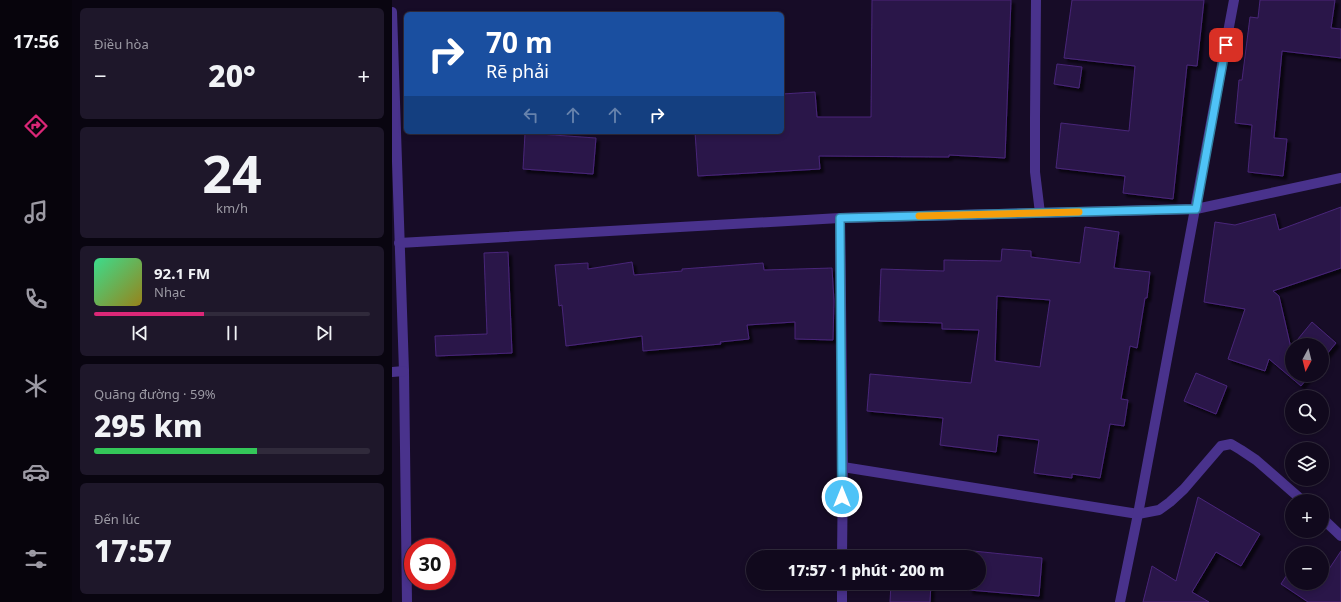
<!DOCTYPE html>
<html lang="vi">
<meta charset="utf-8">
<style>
:root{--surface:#11091d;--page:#1e172a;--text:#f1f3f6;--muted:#9c9aa4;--line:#302a3b;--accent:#db2777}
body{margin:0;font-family:"Noto Sans",sans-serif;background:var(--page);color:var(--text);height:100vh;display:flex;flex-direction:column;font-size:15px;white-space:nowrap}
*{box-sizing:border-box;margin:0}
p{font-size:13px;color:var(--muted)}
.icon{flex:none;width:22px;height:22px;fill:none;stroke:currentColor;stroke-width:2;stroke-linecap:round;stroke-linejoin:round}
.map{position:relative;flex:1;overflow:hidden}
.details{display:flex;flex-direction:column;gap:8px;padding:8px;background:#090510;width:320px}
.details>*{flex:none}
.guide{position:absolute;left:12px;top:12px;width:380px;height:122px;border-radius:6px;box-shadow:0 2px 6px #0003,0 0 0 1px var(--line);background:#1a4fa0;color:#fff;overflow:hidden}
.needle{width:26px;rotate:187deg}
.tools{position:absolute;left:893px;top:338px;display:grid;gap:8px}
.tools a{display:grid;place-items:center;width:44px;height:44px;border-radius:50%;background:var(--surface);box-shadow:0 2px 6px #0003,0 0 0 1px var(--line);font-size:20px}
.speed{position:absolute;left:12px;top:538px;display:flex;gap:8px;font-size:20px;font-weight:700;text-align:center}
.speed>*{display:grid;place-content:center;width:52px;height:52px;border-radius:50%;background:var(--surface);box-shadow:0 2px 6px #0003,0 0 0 1px var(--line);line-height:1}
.speed .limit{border:6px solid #d22;background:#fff;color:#111}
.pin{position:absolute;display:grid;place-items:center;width:34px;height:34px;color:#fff;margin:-17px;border-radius:8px;box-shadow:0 2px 6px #0006}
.me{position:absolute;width:44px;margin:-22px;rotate:0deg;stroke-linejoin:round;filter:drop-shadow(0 0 3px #0008)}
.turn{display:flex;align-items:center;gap:14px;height:84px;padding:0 16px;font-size:18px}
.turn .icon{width:52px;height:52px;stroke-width:2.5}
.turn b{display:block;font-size:28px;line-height:34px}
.lanes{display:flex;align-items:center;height:38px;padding:0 16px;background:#0003;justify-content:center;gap:20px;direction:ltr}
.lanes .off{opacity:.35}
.big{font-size:30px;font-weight:800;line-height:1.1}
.details .widget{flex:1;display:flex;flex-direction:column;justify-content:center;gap:6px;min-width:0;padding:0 14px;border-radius:6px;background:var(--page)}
.details .dial{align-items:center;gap:0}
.dial b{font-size:52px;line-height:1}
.song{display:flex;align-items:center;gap:12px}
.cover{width:48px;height:48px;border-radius:6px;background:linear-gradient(135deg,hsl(150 70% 55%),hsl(50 70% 35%))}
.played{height:4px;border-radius:2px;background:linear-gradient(90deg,var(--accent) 40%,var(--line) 40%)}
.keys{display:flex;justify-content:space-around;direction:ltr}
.heat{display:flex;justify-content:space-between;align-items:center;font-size:22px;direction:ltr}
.charge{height:6px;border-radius:3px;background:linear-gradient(90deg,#34c759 59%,var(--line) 0)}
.trip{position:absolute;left:354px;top:550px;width:240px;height:40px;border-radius:20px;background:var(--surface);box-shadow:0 2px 6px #0003,0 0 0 1px var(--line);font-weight:800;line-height:40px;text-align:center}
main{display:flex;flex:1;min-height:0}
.menu{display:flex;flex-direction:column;width:72px;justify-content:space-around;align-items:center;background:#07040c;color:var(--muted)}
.menu .icon{width:28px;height:28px}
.menu .on{color:var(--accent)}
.menu b{font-size:18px;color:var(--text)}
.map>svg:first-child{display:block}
.building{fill:#2c164a;stroke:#482679;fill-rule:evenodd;filter:url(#shadow)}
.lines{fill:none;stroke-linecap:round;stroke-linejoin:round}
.minor{stroke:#49328c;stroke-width:10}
.route-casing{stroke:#337fa1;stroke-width:10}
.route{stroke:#4fc3f7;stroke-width:7}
.slow{stroke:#f59e0b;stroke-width:7}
</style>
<main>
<nav class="menu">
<b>17:56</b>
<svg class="icon on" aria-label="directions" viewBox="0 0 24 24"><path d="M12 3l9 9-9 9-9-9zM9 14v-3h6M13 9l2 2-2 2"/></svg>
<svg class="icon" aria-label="music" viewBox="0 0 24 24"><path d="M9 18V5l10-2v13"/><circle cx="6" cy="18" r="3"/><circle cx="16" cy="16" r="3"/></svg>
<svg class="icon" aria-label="phone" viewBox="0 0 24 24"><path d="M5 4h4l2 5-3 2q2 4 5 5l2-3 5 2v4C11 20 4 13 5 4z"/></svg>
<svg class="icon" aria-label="climate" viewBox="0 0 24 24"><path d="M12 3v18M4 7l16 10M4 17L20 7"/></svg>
<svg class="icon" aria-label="car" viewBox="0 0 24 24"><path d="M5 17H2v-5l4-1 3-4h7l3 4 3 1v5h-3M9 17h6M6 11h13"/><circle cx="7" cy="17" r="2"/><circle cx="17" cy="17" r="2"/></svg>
<svg class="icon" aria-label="filters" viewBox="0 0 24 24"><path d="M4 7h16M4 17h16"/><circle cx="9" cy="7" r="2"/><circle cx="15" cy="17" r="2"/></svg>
</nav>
<section class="details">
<div class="widget"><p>Điều hòa</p>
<div class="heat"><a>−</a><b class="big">20°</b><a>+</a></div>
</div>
<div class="widget dial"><b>24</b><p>km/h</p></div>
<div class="widget">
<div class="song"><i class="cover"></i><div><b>92.1 FM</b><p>Nhạc</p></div></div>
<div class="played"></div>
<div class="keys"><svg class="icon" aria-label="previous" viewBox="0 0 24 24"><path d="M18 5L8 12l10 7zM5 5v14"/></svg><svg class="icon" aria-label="pause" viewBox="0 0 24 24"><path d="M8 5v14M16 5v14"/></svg><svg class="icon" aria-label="next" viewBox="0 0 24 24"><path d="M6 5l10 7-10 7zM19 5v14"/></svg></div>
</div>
<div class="widget"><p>Quãng đường · 59%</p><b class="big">295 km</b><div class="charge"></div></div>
<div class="widget"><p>Đến lúc</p><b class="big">17:57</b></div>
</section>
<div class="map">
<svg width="949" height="602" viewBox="0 0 949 602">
<defs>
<filter id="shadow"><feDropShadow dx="3.5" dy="3.5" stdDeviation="1" flood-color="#0009"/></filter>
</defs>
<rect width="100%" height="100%" fill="#170c27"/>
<g class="building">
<path d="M480 0H619L613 158 557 155V157L427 156 428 169 306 176 303 132H390V94L423 92 425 117H479Z"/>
<path d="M680 0H812L805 66 795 65 781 199 731 193 733 176 664 168 669 123 737 131 743 66 672 58Z"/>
<path d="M868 0H943L939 28 949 29V58L890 51 882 138 895 139 891 176 856 172 860 125 843 123 847 80H850L858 17 866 18Z"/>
<path d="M665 64 690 67 687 88 662 84Z"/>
<path d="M133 133 204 138 201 174 131 169Z"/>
<path d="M949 207V268L881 291 887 296 899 348 900 346V375H918L909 386 877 359 873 371 836 359 853 309 812 302 823 222 843 225 883 214 887 230Z"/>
<path d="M693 227 727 232 722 268 758 272 755 298H753L745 348 738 346 729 399 736 400 732 426 718 424 708 478 680 474V478L642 473 647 440 606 435 604 452 548 445 551 418 475 411 478 374 579 383 587 330 550 329V323L487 321 489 269 552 271V260L609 261 610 249 639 251V257L688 263ZM605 296 658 300 648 367 603 361Z"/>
<path d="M116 252 120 353 44 356 43 336 95 334 92 253Z"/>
<path d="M240 262 242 275 290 271V269L371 263 372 270 440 268 442 301 441 340 403 339V322L355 325 357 339 328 342 329 344 251 351 250 336 174 346 170 305 167 306 163 265 196 263V269Z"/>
<path d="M920 322 944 343 930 360V345H901Z"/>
<path d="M804 373 835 386 824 414 792 401Z"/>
<path d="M806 497 868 534 849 566 824 552 800 592 817 602H751L760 566 784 581Z"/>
<path d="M500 550 541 552V557H500Z"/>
<path d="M581 551 650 558 647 596 577 590 578 583H587V557H580Z"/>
<path d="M949 551V602H916L889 584 900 567V583H930V577L931 578Z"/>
<path d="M499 583H539L538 602H498Z"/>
</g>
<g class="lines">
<g class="minor">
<path d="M644 0 643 118V172L648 213"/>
<path d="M0 12 12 371 15 602"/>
<path d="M448 218 451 467 450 557"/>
<path d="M7 243 448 218 804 209 949 178"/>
<path d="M0 372 12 371"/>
<path d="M451 467 746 514 767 510 778 502 792 489 829 446 839 444 849 450 864 460 911 501"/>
<path d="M930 518 949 536"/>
<path d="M450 602V583"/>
<path d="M728 602 746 514 842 0"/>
</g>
</g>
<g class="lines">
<defs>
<path id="route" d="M450 497 448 218 804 209 834 45"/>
</defs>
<use href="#route" class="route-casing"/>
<use href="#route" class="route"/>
<path class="slow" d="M527 216 687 212"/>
</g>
</svg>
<div class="tools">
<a><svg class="needle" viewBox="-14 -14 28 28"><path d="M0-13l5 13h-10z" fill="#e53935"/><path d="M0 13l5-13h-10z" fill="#9c9aa4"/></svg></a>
<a><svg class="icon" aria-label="search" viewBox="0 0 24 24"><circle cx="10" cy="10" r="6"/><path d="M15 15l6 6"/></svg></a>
<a><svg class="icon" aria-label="layers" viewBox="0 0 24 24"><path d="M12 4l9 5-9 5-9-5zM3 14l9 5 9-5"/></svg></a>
<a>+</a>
<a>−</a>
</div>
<div class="speed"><div class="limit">30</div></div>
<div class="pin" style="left:834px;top:45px;background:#d93025"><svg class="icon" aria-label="arrive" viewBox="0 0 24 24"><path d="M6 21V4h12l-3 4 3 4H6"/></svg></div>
<svg class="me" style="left:450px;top:497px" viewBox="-20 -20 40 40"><circle r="17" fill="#4fc3f7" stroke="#fff" stroke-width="3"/><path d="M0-11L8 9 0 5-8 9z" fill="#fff"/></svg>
<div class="trip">17:57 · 1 phút · 200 m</div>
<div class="guide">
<div class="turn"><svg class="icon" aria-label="right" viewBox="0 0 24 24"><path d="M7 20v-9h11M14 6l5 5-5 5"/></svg><div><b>70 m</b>Rẽ phải</div></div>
<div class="lanes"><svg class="icon off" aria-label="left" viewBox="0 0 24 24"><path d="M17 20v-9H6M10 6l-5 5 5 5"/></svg><svg class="icon off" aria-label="ahead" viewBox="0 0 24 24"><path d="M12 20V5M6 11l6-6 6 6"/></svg><svg class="icon off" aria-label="ahead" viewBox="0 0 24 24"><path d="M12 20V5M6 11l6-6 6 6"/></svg><svg class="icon" aria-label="right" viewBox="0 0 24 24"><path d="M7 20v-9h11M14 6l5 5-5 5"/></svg></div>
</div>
</div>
</main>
